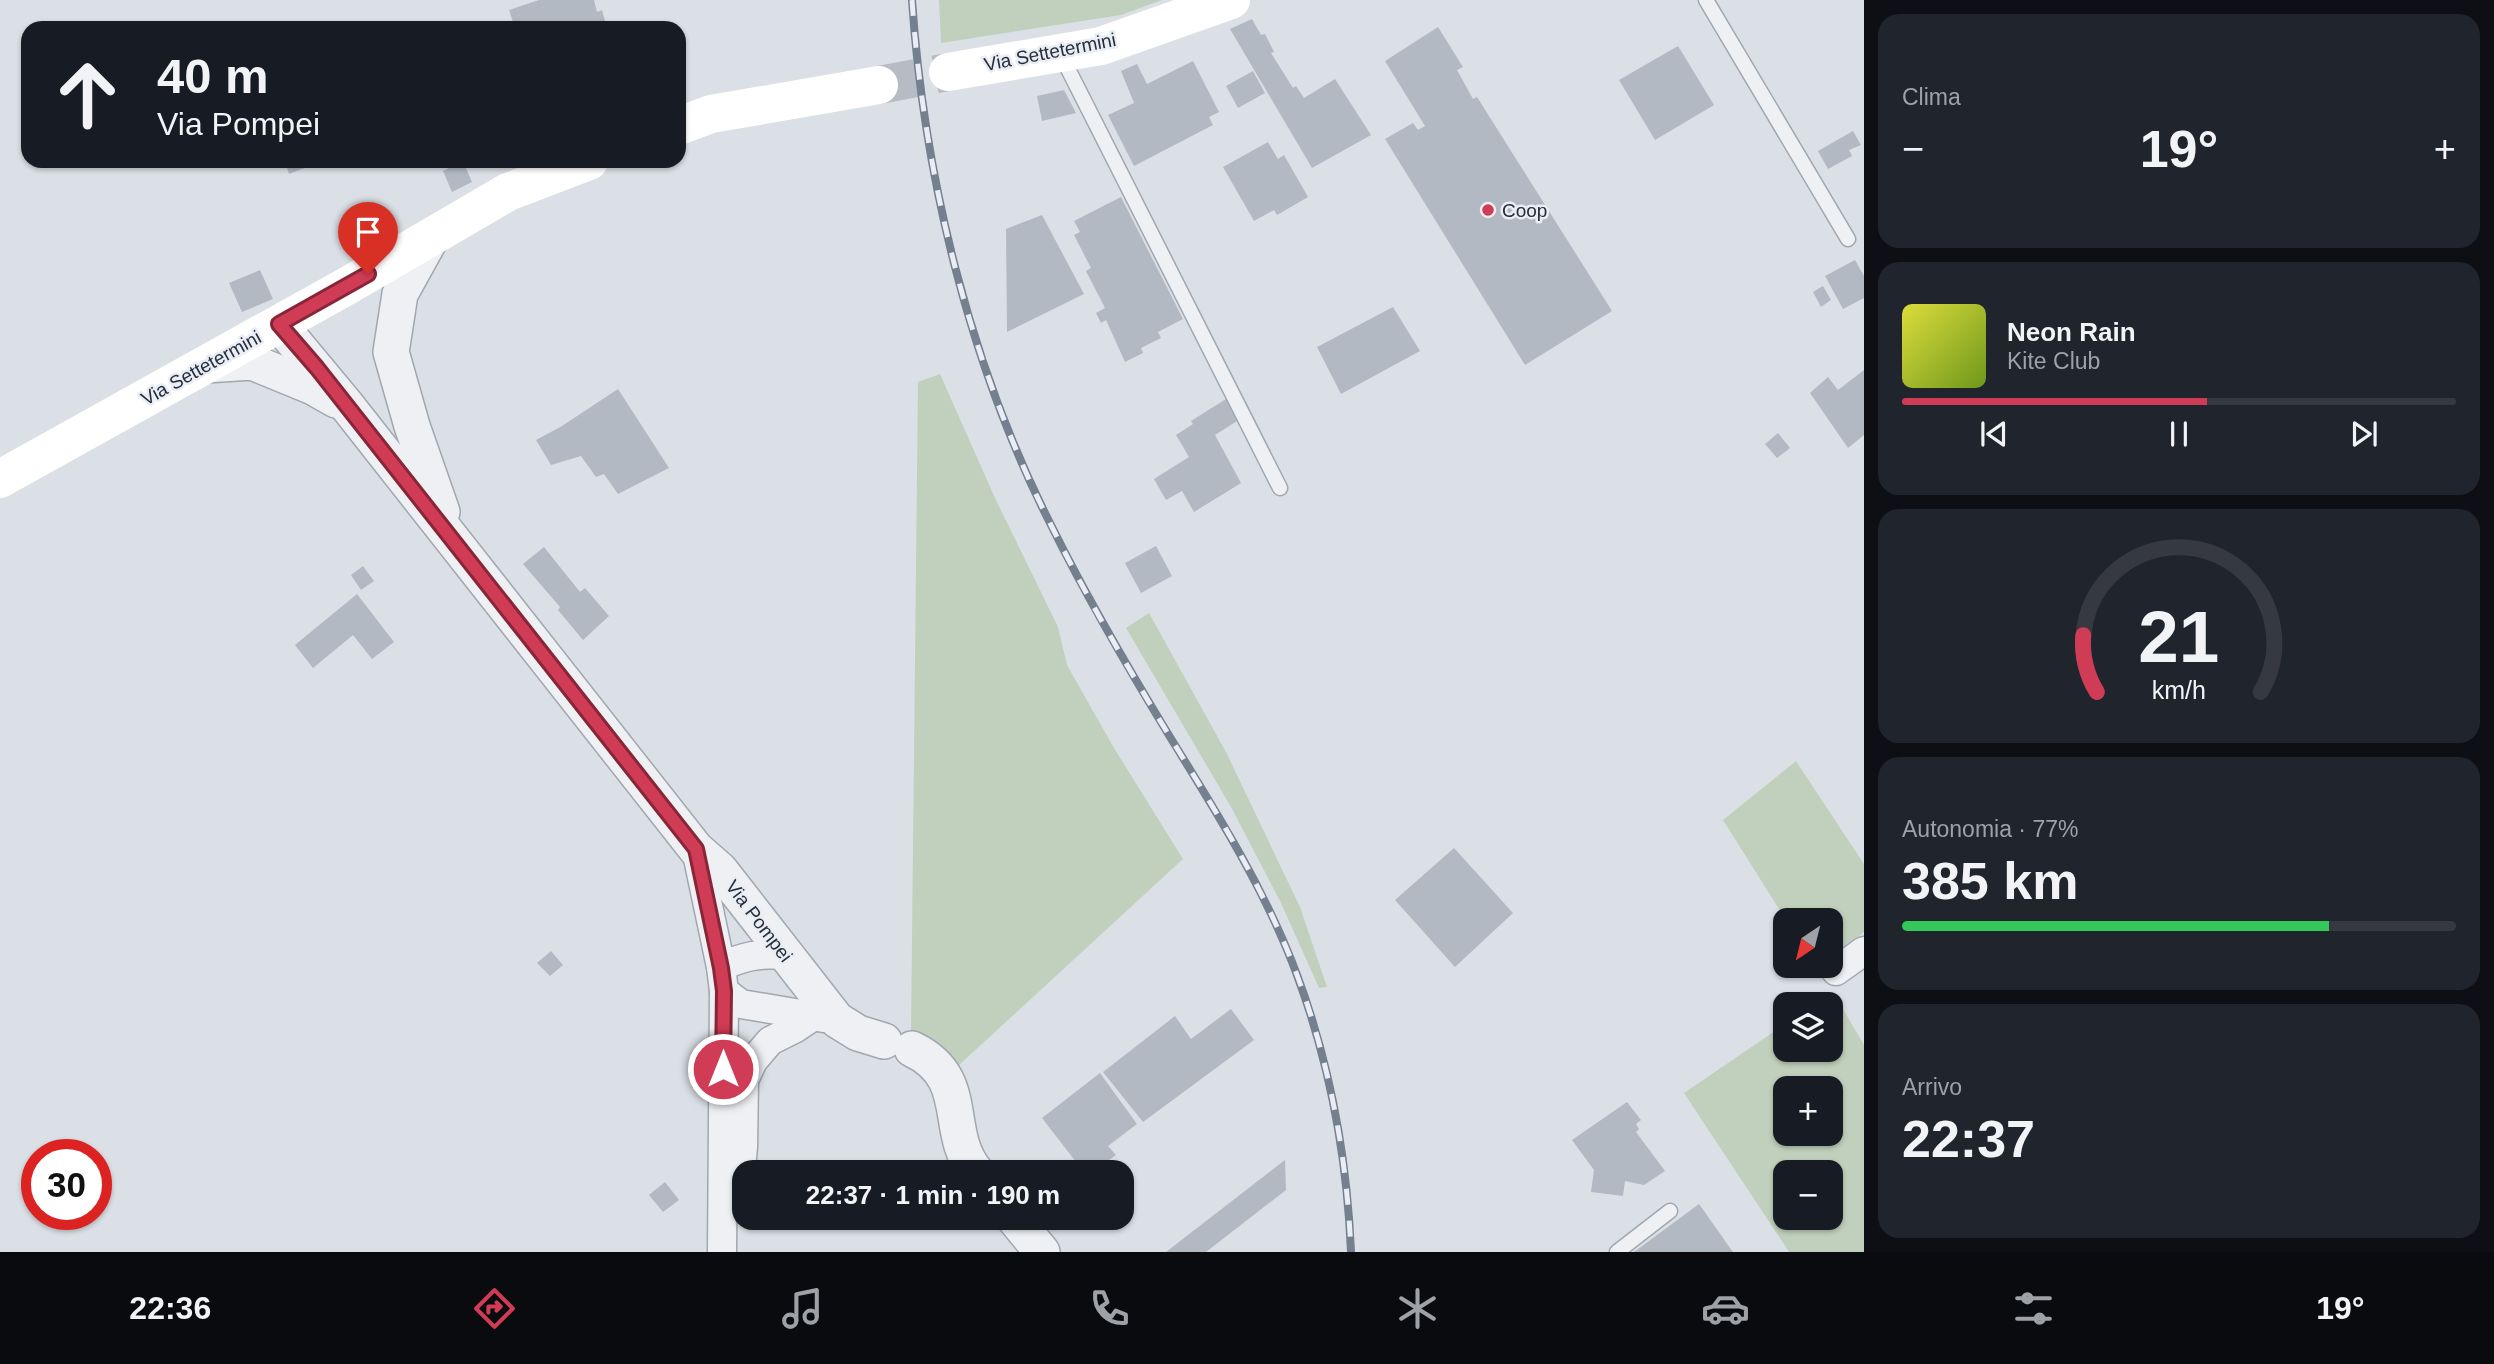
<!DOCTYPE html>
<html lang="it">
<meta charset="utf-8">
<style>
:root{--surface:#171b24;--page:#20242c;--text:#f1f3f6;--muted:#9ea1a6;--line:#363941;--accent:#d03b55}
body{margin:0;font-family:Helvetica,sans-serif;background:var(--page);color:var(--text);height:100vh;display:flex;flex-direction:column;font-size:26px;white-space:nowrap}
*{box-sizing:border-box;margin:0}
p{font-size:23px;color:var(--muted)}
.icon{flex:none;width:38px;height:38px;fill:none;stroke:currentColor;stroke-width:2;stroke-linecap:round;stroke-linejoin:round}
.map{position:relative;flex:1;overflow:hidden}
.drawer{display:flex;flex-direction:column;gap:14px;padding:14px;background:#0d0f14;width:630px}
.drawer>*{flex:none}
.guide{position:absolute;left:21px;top:21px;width:665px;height:147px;border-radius:21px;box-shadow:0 2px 5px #0004;background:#171b24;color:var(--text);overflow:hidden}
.needle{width:46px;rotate:215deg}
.controls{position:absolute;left:1773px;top:908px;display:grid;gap:14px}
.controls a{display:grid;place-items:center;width:70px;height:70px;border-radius:14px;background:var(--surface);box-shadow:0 2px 5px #0004;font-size:35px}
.speed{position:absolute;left:21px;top:1139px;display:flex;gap:14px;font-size:35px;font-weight:700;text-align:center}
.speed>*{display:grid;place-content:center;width:91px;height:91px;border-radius:50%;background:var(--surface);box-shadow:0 2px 5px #0004;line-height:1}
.speed .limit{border:10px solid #d22;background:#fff;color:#111}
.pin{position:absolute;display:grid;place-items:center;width:60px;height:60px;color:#fff;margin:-72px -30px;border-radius:50% 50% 50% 0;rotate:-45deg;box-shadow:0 0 7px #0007}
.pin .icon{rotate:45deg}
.me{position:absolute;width:77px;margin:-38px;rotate:0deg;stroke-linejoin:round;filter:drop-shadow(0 0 5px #0008)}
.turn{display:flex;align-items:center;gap:24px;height:147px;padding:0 21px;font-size:32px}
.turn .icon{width:91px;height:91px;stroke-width:2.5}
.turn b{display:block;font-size:49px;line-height:60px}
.big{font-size:52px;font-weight:700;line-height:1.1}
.drawer .widget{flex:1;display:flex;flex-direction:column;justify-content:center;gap:10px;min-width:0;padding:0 24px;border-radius:21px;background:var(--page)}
.drawer .dial{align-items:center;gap:0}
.dial svg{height:182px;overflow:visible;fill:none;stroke:var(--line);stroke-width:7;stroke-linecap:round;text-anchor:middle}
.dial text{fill:var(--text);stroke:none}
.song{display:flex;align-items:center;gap:21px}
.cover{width:84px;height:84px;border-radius:10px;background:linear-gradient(135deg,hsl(60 70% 55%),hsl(80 70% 35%))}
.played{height:7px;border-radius:4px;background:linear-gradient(90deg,var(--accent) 55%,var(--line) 55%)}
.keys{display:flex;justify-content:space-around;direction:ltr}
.heat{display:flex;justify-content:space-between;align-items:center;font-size:38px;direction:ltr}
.charge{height:10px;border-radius:5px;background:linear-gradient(90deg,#34c759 77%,var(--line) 0)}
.trip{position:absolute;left:732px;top:1160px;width:402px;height:70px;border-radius:21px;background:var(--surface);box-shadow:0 2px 5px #0004;font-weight:700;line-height:70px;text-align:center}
.dock{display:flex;height:112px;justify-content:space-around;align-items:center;background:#090b0e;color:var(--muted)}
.dock .icon{width:49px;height:49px}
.dock .current{color:var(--accent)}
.dock b{font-size:32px;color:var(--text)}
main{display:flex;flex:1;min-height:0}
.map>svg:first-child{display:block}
.green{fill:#c1d0bc;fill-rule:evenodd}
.building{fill:#b2b9c3}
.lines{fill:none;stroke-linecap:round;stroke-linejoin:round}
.secondary-tunnel{stroke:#b7bcc4;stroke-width:38;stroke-dasharray:38 19;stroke-linecap:butt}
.service-casing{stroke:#a1a7b0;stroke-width:17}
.minor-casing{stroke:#a1a7b0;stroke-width:31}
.tertiary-casing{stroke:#a1a7b0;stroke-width:38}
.service{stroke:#eef0f4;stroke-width:14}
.minor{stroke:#eef0f4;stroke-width:28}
.tertiary{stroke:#eef0f4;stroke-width:35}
.secondary{stroke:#fff;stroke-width:38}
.rail-casing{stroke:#747f90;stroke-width:8}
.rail{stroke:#eaeef4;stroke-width:5;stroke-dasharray:16;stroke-linecap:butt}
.route-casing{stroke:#872637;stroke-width:18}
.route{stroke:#d03b55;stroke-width:12}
.poi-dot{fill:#d03b55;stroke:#eaeef4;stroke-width:2.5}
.labels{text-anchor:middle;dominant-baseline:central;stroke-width:5;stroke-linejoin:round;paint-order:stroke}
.street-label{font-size:19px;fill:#252e3c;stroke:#eaeef4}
.poi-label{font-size:19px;fill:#252e3c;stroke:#eaeef4;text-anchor:start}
</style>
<main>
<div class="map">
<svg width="1864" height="1252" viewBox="0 0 1864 1252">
<rect width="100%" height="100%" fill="#dbe0e6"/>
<g class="green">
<path d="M939 0H1162L1121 15 941 43Z"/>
<path d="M940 374 995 498 1058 627 1067 665 1114 748 1183 859 958 1066 943 1049 911 1030 918 382Z"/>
<path d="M1149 613 1226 752 1300 907 1327 987 1319 988 1281 903 1231 807 1126 628Z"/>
<path d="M1796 761 1864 864V932L1831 957 1830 920H1786L1723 820Z"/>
<path d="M1833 992 1864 1045V1252H1789L1684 1093 1785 1024V1050H1830V1004H1814ZM1830 1088V1134H1785V1088ZM1830 1172V1218H1785V1172Z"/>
</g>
<g class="building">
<path d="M539 0H594L597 12 602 10 607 28H515L509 10Z"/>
<path d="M1252 19 1261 35 1265 34 1274 52 1271 53 1293 88 1296 86 1304 98 1335 79 1371 135 1312 168 1230 29Z"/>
<path d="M1438 27 1463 67 1457 70 1473 99 1477 97 1612 311 1525 365 1385 139 1413 123 1418 130 1425 126 1385 61Z"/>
<path d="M1678 46 1714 105 1655 140 1619 80Z"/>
<path d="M1193 61 1219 112 1209 117 1213 125 1134 166 1108 115 1134 103 1121 71 1137 64 1147 84Z"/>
<path d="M1253 71 1265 93 1238 108 1226 86Z"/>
<path d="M1064 90 1076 113 1042 121 1037 96Z"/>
<path d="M1853 131 1861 145 1849 150 1852 156 1828 169 1818 151Z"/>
<path d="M1268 142 1278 159 1284 155 1308 197 1277 215 1274 210 1254 221 1223 167Z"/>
<path d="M285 161H314L315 164 289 174Z"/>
<path d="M463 161 472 182 452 192 443 171Z"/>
<path d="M1121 197 1183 319 1158 332 1161 338 1141 348 1143 353 1125 362 1106 320 1101 323 1096 313 1105 308 1086 271 1091 268 1074 235 1080 232 1074 221Z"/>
<path d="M1042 215 1084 294 1007 332 1006 229Z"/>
<path d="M1855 260 1864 276V298L1843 309 1825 276Z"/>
<path d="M260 270 273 299 242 312 229 283Z"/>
<path d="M1823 286 1831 300 1821 307 1813 292Z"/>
<path d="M1393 307 1420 351 1341 394 1317 347Z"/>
<path d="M1864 370V435L1848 448 1810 393 1828 377 1838 390Z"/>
<path d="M618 389 669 468 618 494 604 474 596 477 581 456 551 465 536 440 562 426Z"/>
<path d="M1226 399 1237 421 1215 435 1241 483 1194 512 1182 491 1166 500 1154 479 1189 457 1176 435 1193 424 1191 421Z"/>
<path d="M1778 433 1790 448 1777 458 1765 444Z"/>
<path d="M1156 546 1172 576 1141 593 1125 563Z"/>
<path d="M544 547 580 592 585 588 609 616 583 640 558 610 560 607 523 564Z"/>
<path d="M363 566 374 581 361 590 351 575Z"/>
<path d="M357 594 394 642 372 659 353 635 313 668 295 645Z"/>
<path d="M1454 848 1513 913 1455 967 1395 900Z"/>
<path d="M551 951 563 965 550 976 537 963Z"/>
<path d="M1231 1009 1254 1040 1143 1122 1103 1072 1175 1016 1191 1039Z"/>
<path d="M1100 1073 1137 1124 1108 1146 1116 1155 1092 1172 1084 1163 1080 1167 1042 1118Z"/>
<path d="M1627 1102 1641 1120 1636 1124 1639 1129 1636 1132 1665 1171 1644 1185 1625 1181 1623 1196 1591 1192 1594 1170 1572 1140Z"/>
<path d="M1285 1160 1286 1190 1206 1252H1166Z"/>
<path d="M665 1182 679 1200 663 1212 649 1195Z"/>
<path d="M1699 1204 1733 1252H1634Z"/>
</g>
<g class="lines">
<path class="secondary-tunnel" d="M879 85 948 72"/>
<defs>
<g id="service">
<path d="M1706 0 1848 239"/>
<path d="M1061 55 1280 488"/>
<path d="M1617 1252 1670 1211"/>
</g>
<g id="minor">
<path d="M696 849 721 967 724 991 722 1252"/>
<path d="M721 967C743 956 760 953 785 955"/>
<path d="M1836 971 1864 951"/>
<path d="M724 991 741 1004 824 1018"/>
<path d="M733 1191 741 1168 743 1147 744 1080 753 1061 770 1041 794 1029 812 1017"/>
</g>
<g id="tertiary">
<path d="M431 238 400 294 391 352 412 426 442 512"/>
<path d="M279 324 348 407 696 849 720 870 837 1020 858 1033 884 1041"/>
<path d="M206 365 252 362 313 387 336 400"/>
<path d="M912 1049C973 1078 942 1131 976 1172"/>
<path d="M1014 1218 1042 1252"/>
</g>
</defs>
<use href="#service" class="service-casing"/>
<use href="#minor" class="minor-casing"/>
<use href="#tertiary" class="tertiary-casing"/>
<use href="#service" class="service"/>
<use href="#minor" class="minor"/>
<use href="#tertiary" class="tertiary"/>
<g class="secondary">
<path d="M948 72 1101 46 1231 0"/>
<path d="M679 126 711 114 879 85"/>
<path d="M0 479 347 286 508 192 589 161"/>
</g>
<defs>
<path id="rail" d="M912 0C924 177 970 366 1051 525 1087 598 1128 668 1170 737 1217 813 1266 891 1297 975 1330 1064 1347 1157 1351 1252"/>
</defs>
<use href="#rail" class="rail-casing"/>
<use href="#rail" class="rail"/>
</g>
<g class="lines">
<defs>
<path id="route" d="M368 274 279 324 317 368 696 849 721 968 724 991 723 1069"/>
</defs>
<use href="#route" class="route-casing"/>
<use href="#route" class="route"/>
</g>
<circle class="poi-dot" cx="1488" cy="210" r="7"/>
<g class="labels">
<g class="street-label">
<text transform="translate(1050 52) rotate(-11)">Via Settetermini</text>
<text transform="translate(201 368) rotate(-29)">Via Settetermini</text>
<text transform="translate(759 921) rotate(53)">Via Pompei</text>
</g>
<g class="poi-label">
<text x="1502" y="210">Coop</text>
</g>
</g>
</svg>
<div class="controls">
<a><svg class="needle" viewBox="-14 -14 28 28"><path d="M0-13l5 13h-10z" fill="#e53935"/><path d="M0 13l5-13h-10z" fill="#9ea1a6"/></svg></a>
<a><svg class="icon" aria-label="layers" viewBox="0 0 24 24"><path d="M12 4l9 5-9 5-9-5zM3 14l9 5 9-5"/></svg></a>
<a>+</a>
<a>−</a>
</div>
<div class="speed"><div class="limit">30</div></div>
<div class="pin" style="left:368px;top:274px;background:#d93025"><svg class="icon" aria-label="arrive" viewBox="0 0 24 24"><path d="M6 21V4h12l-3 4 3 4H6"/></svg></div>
<svg class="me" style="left:723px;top:1069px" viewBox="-20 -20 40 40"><circle r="17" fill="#d03b55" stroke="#fff" stroke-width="3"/><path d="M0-11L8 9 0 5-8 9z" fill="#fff"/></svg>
<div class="trip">22:37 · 1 min · 190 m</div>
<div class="guide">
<div class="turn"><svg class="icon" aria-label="ahead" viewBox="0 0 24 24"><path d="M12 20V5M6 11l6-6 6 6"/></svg><div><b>40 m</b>Via Pompei</div></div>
</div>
</div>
<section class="drawer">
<div class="widget"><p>Clima</p>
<div class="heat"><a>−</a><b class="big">19°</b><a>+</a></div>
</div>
<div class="widget">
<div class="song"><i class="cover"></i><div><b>Neon Rain</b><p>Kite Club</p></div></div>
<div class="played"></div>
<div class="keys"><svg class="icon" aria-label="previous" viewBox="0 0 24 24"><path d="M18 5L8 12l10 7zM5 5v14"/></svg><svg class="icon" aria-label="pause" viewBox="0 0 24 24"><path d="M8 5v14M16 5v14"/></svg><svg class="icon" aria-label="next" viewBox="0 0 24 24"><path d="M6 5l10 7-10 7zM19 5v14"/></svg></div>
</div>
<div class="widget dial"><svg viewBox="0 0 100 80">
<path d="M14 69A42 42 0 1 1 86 69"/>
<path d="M14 69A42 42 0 0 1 8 44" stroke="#d03b55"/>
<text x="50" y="56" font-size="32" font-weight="700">21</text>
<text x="50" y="72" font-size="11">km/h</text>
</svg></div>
<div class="widget"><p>Autonomia · 77%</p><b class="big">385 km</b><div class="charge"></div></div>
<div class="widget"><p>Arrivo</p><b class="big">22:37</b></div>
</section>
</main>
<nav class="dock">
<b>22:36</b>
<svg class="icon current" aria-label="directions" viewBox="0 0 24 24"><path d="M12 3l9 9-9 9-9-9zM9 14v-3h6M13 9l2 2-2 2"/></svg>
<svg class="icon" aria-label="music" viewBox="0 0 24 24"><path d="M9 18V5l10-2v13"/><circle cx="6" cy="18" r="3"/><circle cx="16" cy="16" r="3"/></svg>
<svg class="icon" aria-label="phone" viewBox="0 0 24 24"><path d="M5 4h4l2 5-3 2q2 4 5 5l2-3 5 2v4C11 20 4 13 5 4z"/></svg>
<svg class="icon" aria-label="climate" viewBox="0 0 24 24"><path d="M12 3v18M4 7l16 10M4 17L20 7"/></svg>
<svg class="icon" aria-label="car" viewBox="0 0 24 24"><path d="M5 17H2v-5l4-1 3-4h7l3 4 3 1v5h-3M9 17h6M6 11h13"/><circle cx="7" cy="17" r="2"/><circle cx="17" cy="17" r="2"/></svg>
<svg class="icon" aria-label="filters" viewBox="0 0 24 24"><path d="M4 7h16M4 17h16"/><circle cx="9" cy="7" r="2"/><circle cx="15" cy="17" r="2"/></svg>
<b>19°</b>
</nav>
